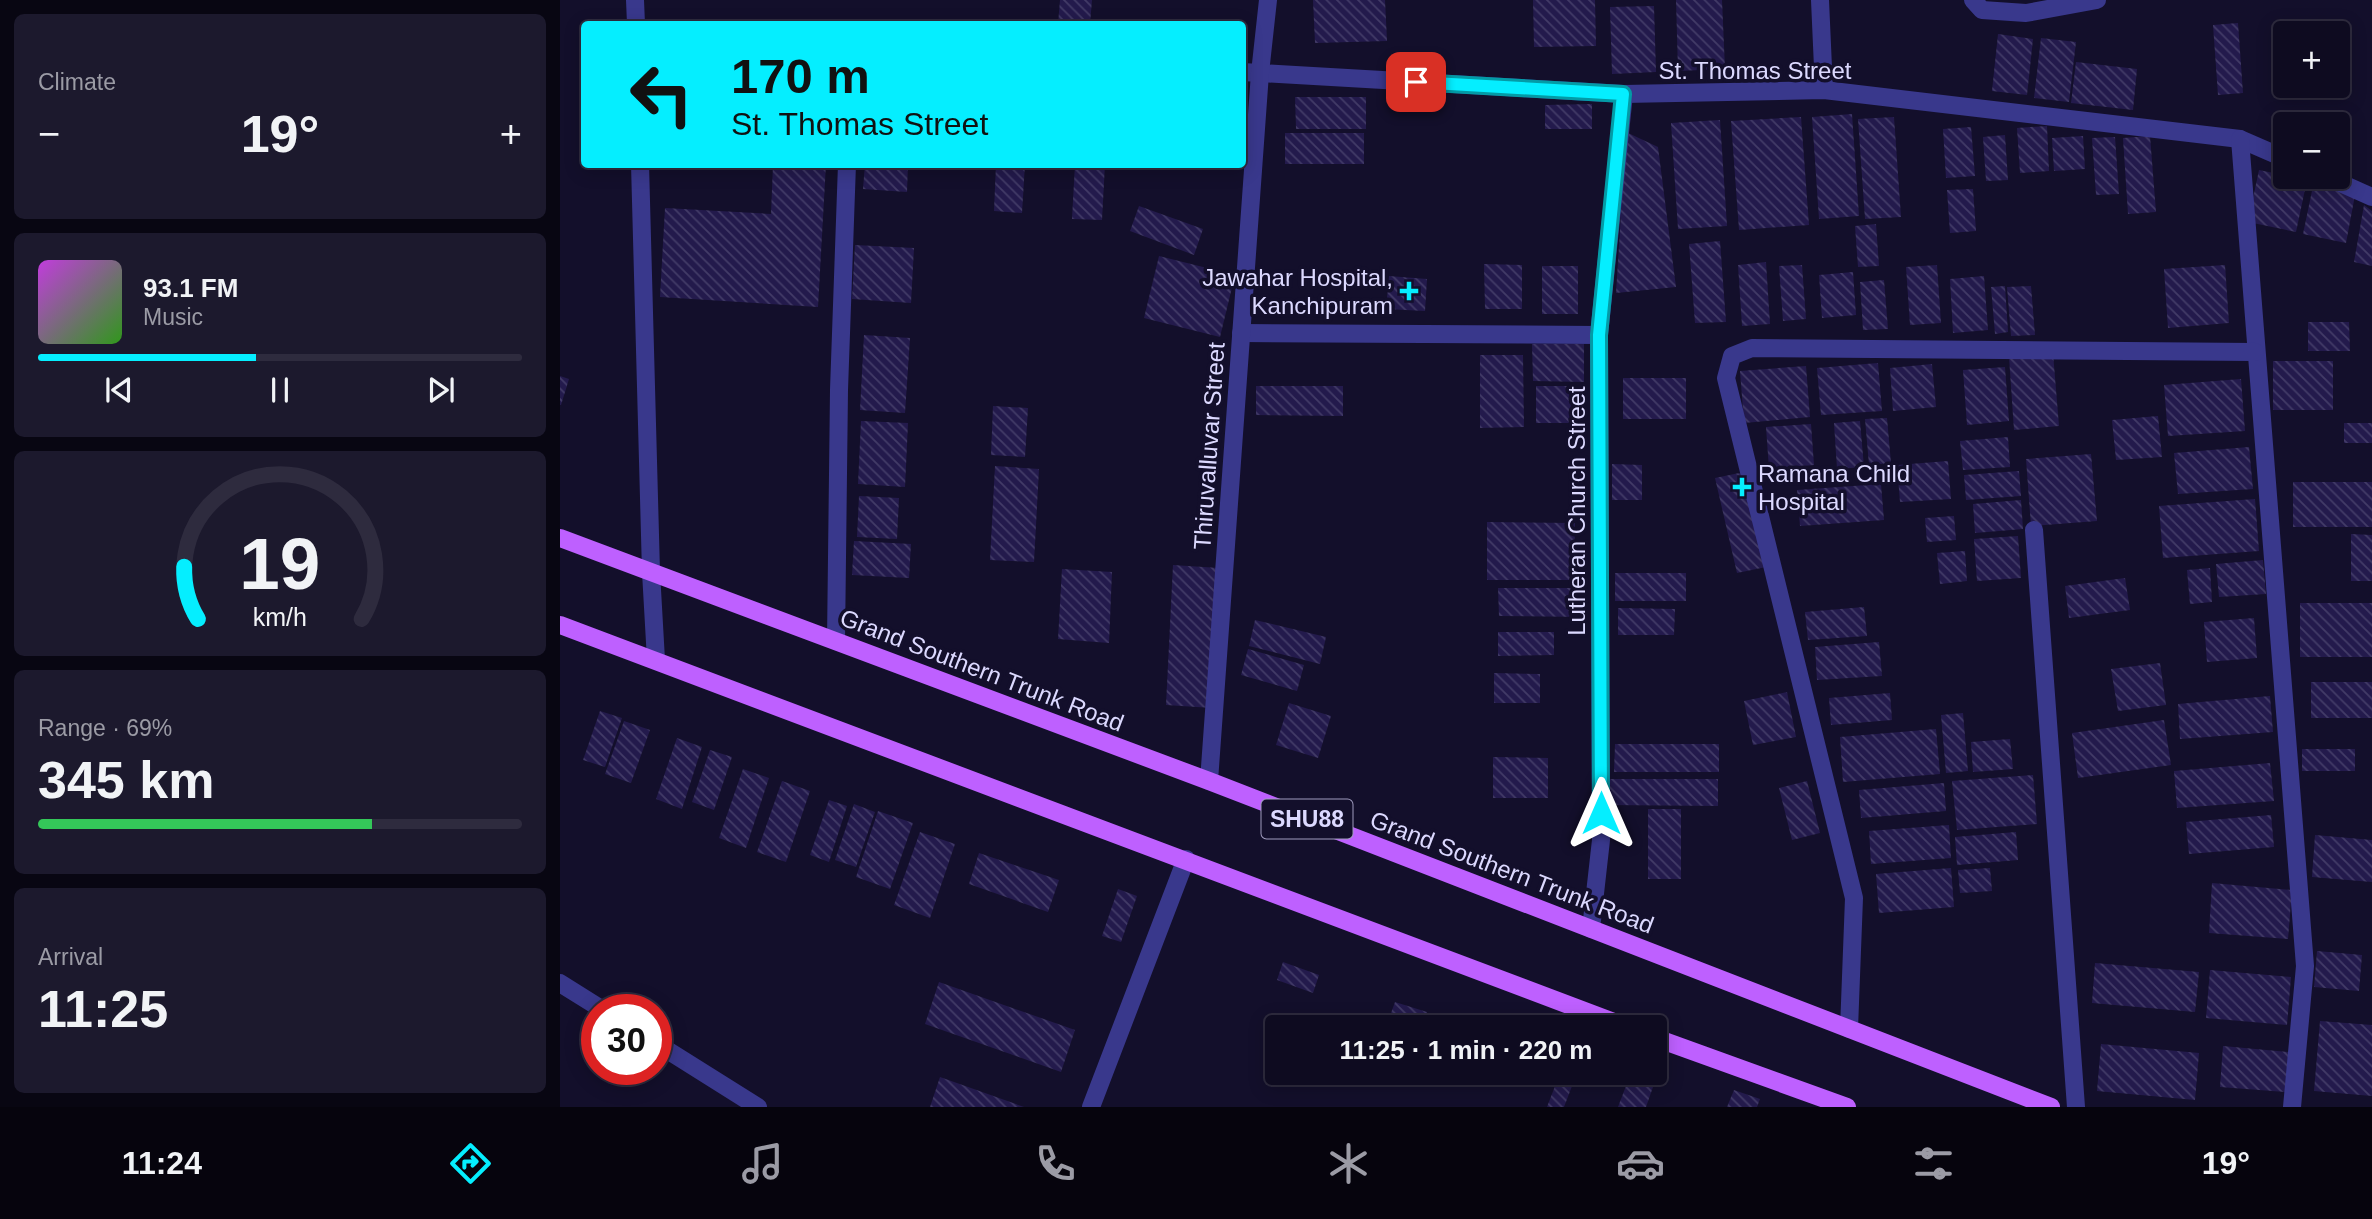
<!DOCTYPE html>
<meta charset="utf-8">
<style>
:root{--surface:#0e0b20;--page:#1c192d;--text:#f1f3f6;--muted:#9b9ba5;--line:#2e2b3e;--accent:#05eeff}
body{margin:0;font-family:Helvetica,sans-serif;background:var(--page);color:var(--text);height:100vh;display:flex;flex-direction:column;font-size:26px;white-space:nowrap}
*{box-sizing:border-box;margin:0}
p{font-size:23px;color:var(--muted)}
.icon{flex:none;width:38px;height:38px;fill:none;stroke:currentColor;stroke-width:2;stroke-linecap:round;stroke-linejoin:round}
.map{position:relative;flex:1;overflow:hidden}
.drawer{display:flex;flex-direction:column;gap:14px;padding:14px;background:#080612;width:560px}
.drawer>*{flex:none}
.top-card{position:absolute;left:21px;top:21px;width:665px;height:147px;border-radius:7px;box-shadow:0 4px 18px #0003,0 0 0 2px var(--line);background:#05eeff;color:#111;overflow:hidden}
.tools{position:absolute;left:1713px;top:21px;display:grid;gap:14px}
.tools a{display:grid;place-items:center;width:77px;height:77px;border-radius:7px;background:var(--surface);box-shadow:0 4px 18px #0003,0 0 0 2px var(--line);font-size:35px}
.speed{position:absolute;left:21px;top:994px;display:flex;gap:14px;font-size:35px;font-weight:700;text-align:center}
.speed>*{display:grid;place-content:center;width:91px;height:91px;border-radius:50%;background:var(--surface);box-shadow:0 4px 18px #0003,0 0 0 2px var(--line);line-height:1}
.speed .limit{border:10px solid #d22;background:#fff;color:#111}
.pin{position:absolute;display:grid;place-items:center;width:60px;height:60px;color:#fff;margin:-30px;border-radius:14px;box-shadow:0 4px 10px #0006}
.me{position:absolute;width:77px;margin:-38px;rotate:0deg;stroke-linejoin:round;filter:drop-shadow(0 0 5px #0008)}
.turn{display:flex;align-items:center;gap:24px;height:147px;padding:0 35px;font-size:32px}
.turn .icon{width:91px;height:91px;stroke-width:2.5}
.turn b{display:block;font-size:49px;line-height:60px}
.big{font-size:52px;font-weight:700;line-height:1.1}
.drawer .tile{flex:1;display:flex;flex-direction:column;justify-content:center;gap:10px;min-width:0;padding:0 24px;border-radius:10px;background:var(--page)}
.drawer .dial{align-items:center;gap:0}
.dial svg{height:182px;overflow:visible;fill:none;stroke:var(--line);stroke-width:7;stroke-linecap:round;text-anchor:middle}
.dial text{fill:var(--text);stroke:none}
.song{display:flex;align-items:center;gap:21px}
.cover{width:84px;height:84px;border-radius:10px;background:linear-gradient(135deg,hsl(290 70% 55%),hsl(110 70% 35%))}
.played{height:7px;border-radius:4px;background:linear-gradient(90deg,var(--accent) 45%,var(--line) 45%)}
.keys{display:flex;justify-content:space-around;direction:ltr}
.heat{display:flex;justify-content:space-between;align-items:center;font-size:38px;direction:ltr}
.charge{height:10px;border-radius:5px;background:linear-gradient(90deg,#34c759 69%,var(--line) 0)}
.trip{position:absolute;left:705px;top:1015px;width:402px;height:70px;border-radius:7px;background:var(--surface);box-shadow:0 4px 18px #0003,0 0 0 2px var(--line);font-weight:700;line-height:70px;text-align:center}
.dock{display:flex;height:112px;justify-content:space-around;align-items:center;background:#06040d;color:var(--muted)}
.dock .icon{width:49px;height:49px}
.dock .selected{color:var(--accent)}
.dock b{font-size:32px;color:var(--text)}
main{display:flex;flex:1;min-height:0}
.map>svg:first-child{display:block}
.building{fill:url(#building-back-hatch)}
.lines{fill:none;stroke-linecap:round;stroke-linejoin:round}
.service{stroke:#39388c;stroke-width:18}
.minor{stroke:#39388c;stroke-width:18}
.primary{stroke:#be60ff;stroke-width:18}
.route-casing{stroke:#039ba6;stroke-width:18}
.route{stroke:#05eeff;stroke-width:12}
.poi-dot{fill:#05eeff;stroke:#130f2b;stroke-width:2.5}
.labels{text-anchor:middle;dominant-baseline:central;stroke-width:7;stroke-linejoin:round;paint-order:stroke}
.shield{fill:#130f2b;stroke:#a09cbf;stroke-width:2}
.shield-label{font-size:23px;font-weight:bold;fill:#dcd9ff}
.street-label{font-size:24px;fill:#dcd9ff;stroke:#130f2b}
.poi-label{font-size:24px;fill:#dcd9ff;stroke:#130f2b;text-anchor:end}
</style>
<main>
<section class="drawer">
<div class="tile"><p>Climate</p>
<div class="heat"><a>−</a><b class="big">19°</b><a>+</a></div>
</div>
<div class="tile">
<div class="song"><i class="cover"></i><div><b>93.1 FM</b><p>Music</p></div></div>
<div class="played"></div>
<div class="keys"><svg class="icon" aria-label="previous" viewBox="0 0 24 24"><path d="M18 5L8 12l10 7zM5 5v14"/></svg><svg class="icon" aria-label="pause" viewBox="0 0 24 24"><path d="M8 5v14M16 5v14"/></svg><svg class="icon" aria-label="next" viewBox="0 0 24 24"><path d="M6 5l10 7-10 7zM19 5v14"/></svg></div>
</div>
<div class="tile dial"><svg viewBox="0 0 100 80">
<path d="M14 69A42 42 0 1 1 86 69"/>
<path d="M14 69A42 42 0 0 1 8 46" stroke="#05eeff"/>
<text x="50" y="56" font-size="32" font-weight="700">19</text>
<text x="50" y="72" font-size="11">km/h</text>
</svg></div>
<div class="tile"><p>Range · 69%</p><b class="big">345 km</b><div class="charge"></div></div>
<div class="tile"><p>Arrival</p><b class="big">11:25</b></div>
</section>
<div class="map">
<svg width="1812" height="1107" viewBox="0 0 1812 1107">
<defs>
<pattern id="building-back-hatch" width="6" height="6" patternUnits="userSpaceOnUse" patternTransform="scale(1.75)"><rect width="6" height="6" fill="#231a4c"/><path d="M-1 5l2 2M0 0l6 6M5-1l2 2" fill="none" stroke="#423b67"/></pattern>
</defs>
<rect width="100%" height="100%" fill="#130f2b"/>
<g class="building">
<path d="M500 0H532L530 24H498Z"/>
<path d="M753 0H825L827 41 755 43Z"/>
<path d="M973 0H1035L1036 46 974 47Z"/>
<path d="M1116 0H1162L1165 69 1118 71Z"/>
<path d="M1094 6 1096 72 1052 74 1050 7Z"/>
<path d="M1678 23 1683 93 1658 95 1653 25Z"/>
<path d="M1438 34 1473 39 1467 95 1432 91Z"/>
<path d="M1481 38 1516 42 1509 102 1474 98Z"/>
<path d="M1516 62 1577 69 1573 110 1511 103Z"/>
<path d="M735 97H806V129H736Z"/>
<path d="M1032 104V129H985V105Z"/>
<path d="M1292 114 1299 216 1259 219 1252 117Z"/>
<path d="M1241 117 1249 225 1179 230 1171 121Z"/>
<path d="M1334 117 1341 217 1305 219 1298 119Z"/>
<path d="M1160 120 1167 226 1118 229 1111 123Z"/>
<path d="M1487 126 1489 171 1460 173 1457 128Z"/>
<path d="M1411 127 1415 176 1386 178 1383 129Z"/>
<path d="M1066 132 1098 147 1116 287 1056 293Z"/>
<rect x="725" y="133" width="79" height="31"/>
<path d="M1445 135 1448 180 1426 181 1423 137Z"/>
<path d="M1523 136 1525 169 1494 171 1492 138Z"/>
<path d="M1590 136 1596 212 1568 214 1563 138Z"/>
<path d="M1555 137 1559 194 1536 195 1532 138Z"/>
<path d="M213 164H266L258 307 100 297 105 208 211 214Z"/>
<path d="M305 164H348L347 192 303 189Z"/>
<path d="M436 164H465L462 213 434 211Z"/>
<path d="M515 164H545L542 220 512 219Z"/>
<path d="M631 164H663V169L631 167Z"/>
<path d="M1699 170 1747 180 1736 232 1688 222Z"/>
<path d="M1753 186 1795 195 1786 243 1743 234Z"/>
<path d="M1413 189 1416 231 1390 233 1387 190Z"/>
<path d="M1804 205 1812 211V266L1794 262Z"/>
<path d="M579 206 643 229 634 255 570 231Z"/>
<path d="M1316 224 1319 266 1298 267 1295 226Z"/>
<path d="M1160 241 1166 322 1135 323 1129 244Z"/>
<path d="M295 245 354 248 351 303 292 299Z"/>
<path d="M599 256 675 275 660 337 584 318Z"/>
<path d="M1206 262 1210 324 1182 326 1178 265Z"/>
<path d="M924 264 962 265V309H925Z"/>
<path d="M1242 265 1246 319 1223 321 1219 266Z"/>
<path d="M1377 265 1381 323 1350 325 1346 267Z"/>
<path d="M1665 265 1669 323 1608 328 1604 269Z"/>
<rect x="982" y="266" width="36" height="48"/>
<path d="M1293 272 1296 315 1262 318 1259 275Z"/>
<path d="M829 276 867 279 865 311 826 309Z"/>
<path d="M1424 276 1428 330 1393 333 1390 279Z"/>
<path d="M1324 280 1328 329 1303 330 1300 282Z"/>
<path d="M1445 286 1448 332 1435 334 1431 287Z"/>
<path d="M1471 286 1475 335 1451 336 1447 287Z"/>
<path d="M1748 322H1789L1790 351H1748Z"/>
<path d="M304 335 350 338 345 413 300 410Z"/>
<path d="M972 344H1024V382L973 381Z"/>
<path d="M1493 353 1499 426 1454 430 1449 357Z"/>
<path d="M920 355H963L964 427 920 428Z"/>
<rect x="1713" y="361" width="60" height="49"/>
<path d="M1318 363 1322 411 1261 415 1257 368Z"/>
<path d="M1372 364 1376 407 1333 411 1330 368Z"/>
<path d="M1246 366 1250 417 1184 423 1180 371Z"/>
<path d="M1445 367 1449 421 1407 425 1403 370Z"/>
<path d="M0 376 9 379 1 405H0Z"/>
<rect x="1063" y="378" width="63" height="41"/>
<path d="M1681 379 1685 431 1608 436 1604 385Z"/>
<path d="M696 386H783V416L696 415Z"/>
<path d="M976 386H1023L1024 423H976Z"/>
<path d="M433 406 468 408 465 457 431 455Z"/>
<path d="M1598 416 1602 457 1556 460 1552 420Z"/>
<path d="M1327 418 1331 463 1309 465 1305 419Z"/>
<path d="M301 421 348 423 345 487 298 484Z"/>
<path d="M1300 421 1304 467 1277 469 1274 423Z"/>
<rect x="1784" y="423" width="28" height="20"/>
<path d="M1251 424 1254 465 1209 469 1206 427Z"/>
<path d="M1448 437 1450 467 1403 470 1400 441Z"/>
<path d="M1689 447 1693 489 1618 494 1614 453Z"/>
<path d="M1531 454 1537 521 1471 526 1466 459Z"/>
<path d="M1388 461 1391 499 1340 502 1337 465Z"/>
<path d="M1052 464 1082 465V500H1052Z"/>
<path d="M435 466 479 469 474 562 430 560Z"/>
<path d="M1459 471 1461 496 1406 500 1404 475Z"/>
<path d="M1184 472 1206 567 1177 573 1155 478Z"/>
<rect x="1733" y="482" width="79" height="45"/>
<path d="M1321 484 1324 520 1240 526 1237 490Z"/>
<path d="M299 496 339 498 337 539 297 537Z"/>
<path d="M1695 499 1699 551 1603 558 1599 506Z"/>
<path d="M1461 500 1463 529 1415 533 1413 504Z"/>
<path d="M1394 516 1396 540 1367 542 1365 518Z"/>
<path d="M927 522 1015 523 1014 580H927Z"/>
<path d="M1791 534 1812 535V581H1791Z"/>
<path d="M1458 536 1461 578 1417 581 1414 539Z"/>
<path d="M294 541 351 544 349 578 292 575Z"/>
<path d="M1405 551 1407 581 1380 584 1377 553Z"/>
<path d="M1703 560 1706 594 1659 597 1656 564Z"/>
<path d="M613 565 659 568 652 708 606 705Z"/>
<path d="M1650 568 1652 602 1630 604 1627 570Z"/>
<path d="M502 569 552 572 549 643 498 639Z"/>
<rect x="1055" y="573" width="71" height="28"/>
<path d="M1565 578 1570 610 1509 618 1505 586Z"/>
<path d="M938 588H1025L1024 617 939 616Z"/>
<rect x="1740" y="603" width="72" height="54"/>
<path d="M1304 607 1307 636 1248 640 1245 612Z"/>
<path d="M1058 608 1115 609 1114 635H1058Z"/>
<path d="M1694 618 1697 658 1647 662 1644 622Z"/>
<path d="M695 620 766 637 760 664 689 646Z"/>
<path d="M938 632H994V655L938 656Z"/>
<path d="M1319 642 1322 676 1257 680 1255 647Z"/>
<path d="M688 649 744 665 737 691 681 675Z"/>
<path d="M1600 663 1606 705 1558 711 1551 669Z"/>
<path d="M934 673 980 674V703H934Z"/>
<rect x="1751" y="682" width="61" height="36"/>
<path d="M1227 692 1236 737 1193 745 1184 701Z"/>
<path d="M1330 693 1332 720 1271 725 1269 698Z"/>
<path d="M1710 696 1713 732 1620 739 1618 704Z"/>
<path d="M729 703 771 716 758 758 716 745Z"/>
<path d="M40 711 62 718 45 767 23 760Z"/>
<path d="M1403 713 1408 771 1386 773 1381 715Z"/>
<path d="M1604 720 1611 765 1518 778 1512 733Z"/>
<path d="M64 721 90 730 71 783 45 774Z"/>
<path d="M1376 729 1380 774 1283 782 1280 737Z"/>
<path d="M117 738 142 747 122 809 96 799Z"/>
<path d="M1450 739 1453 769 1413 772 1411 742Z"/>
<path d="M1055 744H1159V772H1054Z"/>
<rect x="1742" y="749" width="53" height="22"/>
<path d="M150 750 172 757 154 810 132 802Z"/>
<path d="M933 757 988 758V798H933Z"/>
<path d="M1710 763 1714 801 1617 808 1614 771Z"/>
<path d="M183 769 209 778 186 848 159 838Z"/>
<path d="M1473 775 1477 824 1397 830 1392 781Z"/>
<path d="M1048 779H1158V806L1048 805Z"/>
<path d="M222 781 250 791 226 862 197 852Z"/>
<path d="M1247 781 1260 833 1232 840 1219 788Z"/>
<path d="M1384 783 1386 811 1301 818 1299 790Z"/>
<path d="M269 800 287 806 269 862 250 855Z"/>
<path d="M294 804 315 812 296 867 275 860Z"/>
<rect x="1088" y="809" width="33" height="70"/>
<path d="M318 811 353 823 330 889 296 877Z"/>
<path d="M1711 815 1714 847 1629 854 1626 822Z"/>
<path d="M1389 825 1391 858 1311 864 1309 831Z"/>
<path d="M360 832 395 844 370 918 334 905Z"/>
<path d="M1456 832 1458 860 1397 865 1395 837Z"/>
<path d="M1755 835 1812 840V882L1752 877Z"/>
<path d="M419 853 499 880 488 912 409 884Z"/>
<path d="M1391 868 1394 907 1319 913 1316 874Z"/>
<path d="M1430 868 1432 891 1400 893 1398 870Z"/>
<path d="M1652 883 1732 890 1728 939 1649 933Z"/>
<path d="M558 889 577 896 561 942 542 936Z"/>
<path d="M1757 951 1802 955 1799 991 1754 987Z"/>
<path d="M723 962 759 975 753 993 717 980Z"/>
<path d="M1535 963 1639 972 1635 1012 1532 1003Z"/>
<path d="M1650 970 1731 977 1727 1025 1646 1018Z"/>
<path d="M379 982 515 1030 501 1072 365 1024Z"/>
<path d="M835 1002 867 1012 862 1027H826Z"/>
<path d="M1760 1021 1812 1025V1096L1754 1091Z"/>
<path d="M1541 1044 1639 1053 1635 1100 1537 1091Z"/>
<path d="M1663 1046 1729 1052 1725 1092 1660 1087Z"/>
<path d="M1000 1073H1017L1004 1107H987Z"/>
<path d="M380 1077 464 1107H370Z"/>
<path d="M1069 1078 1093 1087 1086 1107H1058Z"/>
<path d="M1174 1090 1200 1099 1197 1107H1167Z"/>
</g>
<g class="lines">
<g class="service">
<path d="M682 72 700 73"/>
<path d="M276 641 279 390 287 164"/>
<path d="M0 983 43 1010"/>
<path d="M96 1043 198 1107"/>
<path d="M531 1107 626 859"/>
</g>
<g class="minor">
<path d="M75 0 76 24"/>
<path d="M1260 0 1264 90"/>
<path d="M1413 0 1422 10 1466 13 1537 0"/>
<path d="M700 73 1064 94 1264 90 1680 139 1726 159"/>
<path d="M1680 139 1745 966 1732 1107"/>
<path d="M80 164 91 572 96 660"/>
<path d="M1767 177 1812 197"/>
<path d="M681 333 1039 335"/>
<path d="M1474 530 1516 1107"/>
<path d="M649 781 700 73 708 0"/>
<path d="M1031 929 1041 840 1039 335 1064 94"/>
<path d="M1289 1029 1294 898 1166 378 1172 356 1192 348 1695 352"/>
</g>
<g class="primary">
<path d="M0 538 649 781 1491 1107"/>
<path d="M0 625 1067 1027"/>
<path d="M1096 1038 1287 1107"/>
</g>
</g>
<g class="lines">
<defs>
<path id="route" d="M856 82 1063 94 1039 335 1041 813"/>
</defs>
<use href="#route" class="route-casing"/>
<use href="#route" class="route"/>
</g>
<g class="poi-dot">
<path d="M845.5 280.5h7v7h7v7h-7v7h-7v-7h-7v-7h7z"/>
<path d="M1178.5 476.5h7v7h7v7h-7v7h-7v-7h-7v-7h7z"/>
</g>
<g class="labels">
<rect class="shield" x="701.5" y="799.5" width="91" height="39" rx="5"/>
<g class="shield-label">
<text x="747" y="819">SHU88</text>
</g>
<g class="street-label">
<text x="1195" y="70">St. Thomas Street</text>
<text transform="translate(649 446) rotate(-86)">Thiruvalluvar Street</text>
<text transform="translate(1016 511) rotate(-90)">Lutheran Church Street</text>
<text transform="translate(422 670) rotate(21)">Grand Southern Trunk Road</text>
<text transform="translate(952 872) rotate(21)">Grand Southern Trunk Road</text>
</g>
<g class="poi-label">
<text x="833" y="277">Jawahar Hospital,<tspan x="833" dy="28">Kanchipuram</tspan></text>
<text x="1198" y="473" text-anchor="start">Ramana Child<tspan x="1198" dy="28">Hospital</tspan></text>
</g>
</g>
</svg>
<div class="tools">
<a>+</a>
<a>−</a>
</div>
<div class="speed"><div class="limit">30</div></div>
<div class="pin" style="left:856px;top:82px;background:#d93025"><svg class="icon" aria-label="arrive" viewBox="0 0 24 24"><path d="M6 21V4h12l-3 4 3 4H6"/></svg></div>
<svg class="me" style="left:1041px;top:813px" viewBox="-20 -20 40 40"><path d="M0-17L14 15 0 8-14 15z" fill="#05eeff" stroke="#fff" stroke-width="4"/></svg>
<div class="trip">11:25 · 1 min · 220 m</div>
<div class="top-card">
<div class="turn"><svg class="icon" aria-label="left" viewBox="0 0 24 24"><path d="M17 20v-9H6M10 6l-5 5 5 5"/></svg><div><b>170 m</b>St. Thomas Street</div></div>
</div>
</div>
</main>
<nav class="dock">
<b>11:24</b>
<svg class="icon selected" aria-label="directions" viewBox="0 0 24 24"><path d="M12 3l9 9-9 9-9-9zM9 14v-3h6M13 9l2 2-2 2"/></svg>
<svg class="icon" aria-label="music" viewBox="0 0 24 24"><path d="M9 18V5l10-2v13"/><circle cx="6" cy="18" r="3"/><circle cx="16" cy="16" r="3"/></svg>
<svg class="icon" aria-label="phone" viewBox="0 0 24 24"><path d="M5 4h4l2 5-3 2q2 4 5 5l2-3 5 2v4C11 20 4 13 5 4z"/></svg>
<svg class="icon" aria-label="climate" viewBox="0 0 24 24"><path d="M12 3v18M4 7l16 10M4 17L20 7"/></svg>
<svg class="icon" aria-label="car" viewBox="0 0 24 24"><path d="M5 17H2v-5l4-1 3-4h7l3 4 3 1v5h-3M9 17h6M6 11h13"/><circle cx="7" cy="17" r="2"/><circle cx="17" cy="17" r="2"/></svg>
<svg class="icon" aria-label="filters" viewBox="0 0 24 24"><path d="M4 7h16M4 17h16"/><circle cx="9" cy="7" r="2"/><circle cx="15" cy="17" r="2"/></svg>
<b>19°</b>
</nav>
